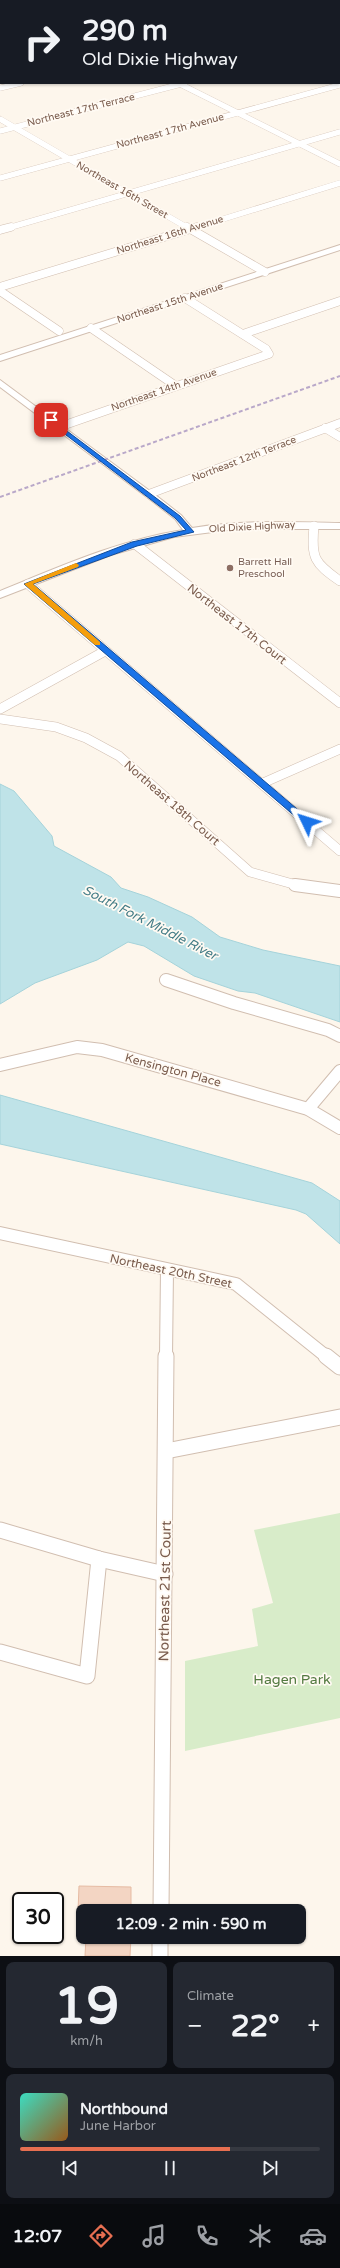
<!DOCTYPE html>
<meta charset="utf-8">
<style>
:root{--surface:#171b24;--page:#242831;--text:#f1f3f6;--muted:#9ea1a6;--line:#363941;--accent:#e76f51}
body{margin:0;font-family:"Varela Round",sans-serif;background:var(--page);color:var(--text);height:100vh;display:flex;flex-direction:column;font-size:15px;white-space:nowrap}
*{box-sizing:border-box;margin:0}
p{font-size:13px;color:var(--muted)}
.icon{flex:none;width:22px;height:22px;fill:none;stroke:currentColor;stroke-width:2;stroke-linecap:round;stroke-linejoin:round}
.map{position:relative;height:1956px;overflow:hidden}
.panel{display:flex;flex-direction:column;gap:6px;padding:6px;background:#0d0f14;flex:1}
.panel>*{flex:none}
.guide{position:absolute;left:0px;top:0px;width:340px;height:84px;box-shadow:0 1px 3px #0004;background:#171b24;color:var(--text);overflow:hidden}
.speed{position:absolute;left:12px;top:1892px;display:flex;gap:8px;font-size:20px;font-weight:700;text-align:center}
.speed>*{display:grid;place-content:center;width:52px;height:52px;border-radius:50%;background:var(--surface);box-shadow:0 1px 3px #0004;line-height:1}
.speed .limit{border:2px solid #111;border-radius:6px;background:#fff;color:#111}
.pin{position:absolute;display:grid;place-items:center;width:34px;height:34px;color:#fff;margin:-17px;border-radius:8px;box-shadow:0 2px 6px #0006}
.me{position:absolute;width:44px;margin:-22px;rotate:311deg;stroke-linejoin:round;filter:drop-shadow(0 0 3px #0008)}
.turn{display:flex;align-items:center;gap:14px;height:84px;padding:0 16px;font-size:18px}
.turn .icon{width:52px;height:52px;stroke-width:2.5}
.turn b{display:block;font-size:28px;line-height:34px}
.big{font-size:30px;font-weight:800;line-height:1.1}
.panel .widget{flex:1;display:flex;flex-direction:column;justify-content:center;gap:6px;min-width:0;padding:0 14px;border-radius:8px;background:var(--page)}
.panel .dial{align-items:center;gap:0}
.dial b{font-size:52px;line-height:1}
.song{display:flex;align-items:center;gap:12px}
.cover{width:48px;height:48px;border-radius:6px;background:linear-gradient(135deg,hsl(170 70% 55%),hsl(30 70% 35%))}
.played{height:4px;border-radius:2px;background:linear-gradient(90deg,var(--accent) 70%,var(--line) 70%)}
.keys{display:flex;justify-content:space-around;direction:ltr}
.heat{display:flex;justify-content:space-between;align-items:center;font-size:22px;direction:ltr}
.panel .tiles{flex:1;display:grid;gap:6px;grid-template-columns:1fr 1fr}
.widget:last-child{grid-column:span 2}
.trip{position:absolute;left:76px;top:1904px;width:230px;height:40px;border-radius:8px;background:var(--surface);box-shadow:0 1px 3px #0004;font-weight:800;line-height:40px;text-align:center}
.menu{display:flex;height:64px;justify-content:space-around;align-items:center;background:#090b0e;color:var(--muted)}
.menu .icon{width:28px;height:28px}
.menu .active{color:var(--accent)}
.menu b{font-size:18px;color:var(--text)}
.map>svg:first-child{display:block}
.green{fill:#d8ecc9}
.water{fill:#bfe3e8;stroke:#a5d3da}
.building{fill:#f3d5c3;stroke:#e6bba3}
.lines{fill:none;stroke-linecap:round;stroke-linejoin:round}
.minor-far4-casing{stroke:#d1beb0;stroke-width:6}
.minor-far3-casing{stroke:#d1beb0;stroke-width:9}
.minor-far2-casing{stroke:#d1beb0;stroke-width:10}
.minor-far1-casing{stroke:#d1beb0;stroke-width:14}
.minor-casing{stroke:#d1beb0;stroke-width:17}
.tertiary-casing{stroke:#d1beb0;stroke-width:2}
.minor-far4{stroke:#fff;stroke-width:5.5}
.minor-far3{stroke:#fff;stroke-width:8}
.minor-far2{stroke:#fff;stroke-width:9}
.minor-far1{stroke:#fff;stroke-width:12}
.minor{stroke:#fff;stroke-width:15}
.tertiary{fill:#fff;fill-rule:evenodd}
.rail{stroke:#b9a8c9;stroke-width:2;stroke-dasharray:4 2.5;stroke-linecap:butt}
.route{fill:#1a73e8;stroke:#114b97}
.slow{fill:#f59e0b}
.education-dot{fill:#8d6e63;stroke:#fffaf3;stroke-width:1.5}
.labels{text-anchor:middle;dominant-baseline:central;stroke-width:3.5;stroke-linejoin:round;paint-order:stroke}
.far-street-label{font-size:10px;fill:#7a5c4d;stroke:#fffaf3}
.far-education-label{font-size:10px;fill:#785e54;stroke:#fffaf3;text-anchor:start}
.street-label{font-size:12px;fill:#7a5c4d;stroke:#fffaf3}
.water-label{font-size:13px;font-style:italic;fill:#437c86;stroke:#fffaf3}
.near-street-label{font-size:14px;fill:#7a5c4d;stroke:#fffaf3}
.near-park-label{font-size:14px;fill:#537a41;stroke:#fffaf3}
</style>
<div class="map">
<svg width="340" height="1956" viewBox="0 0 340 1956">
<rect width="100%" height="100%" fill="#fdf6ec"/>
<path class="green" d="M340 1513V1718L185 1751V1661L258 1646 252 1609 273 1603 254 1530Z"/>
<g class="water">
<path d="M0 784 14 791 52 836 54 846 111 877 121 888 148 897 192 917 220 937 263 950 340 966V1022L255 993 238 991 194 976 144 946 128 942 97 960 35 983 0 1004Z"/>
<path d="M0 1095 312 1183 340 1201V1244L306 1214 296 1210 0 1144Z"/>
</g>
<g class="building">
<path d="M79 1886 131 1887V1911H78Z"/>
<path d="M86 1937H131L130 1956H85Z"/>
</g>
<g class="lines">
<defs>
<g id="minor-far4">
<path d="M225 0 228 1"/>
<path d="M56 1 61 0"/>
<path d="M178 83 340 164"/>
<path d="M0 88 21 83"/>
<path d="M0 119 188 228"/>
<path d="M0 131 185 83"/>
<path d="M0 178 340 85"/>
<path d="M8 228 340 132"/>
<path d="M194 228 340 183"/>
</g>
<g id="minor-far3">
<path d="M187 227 265 272"/>
<path d="M0 230 11 227"/>
<path d="M0 287 197 227"/>
<path d="M0 291 59 331"/>
<path d="M91 328 176 386"/>
<path d="M243 334 340 301"/>
<path d="M59 427 269 354 266 349 185 298"/>
<path d="M325 428 340 437"/>
<path d="M149 494 340 423"/>
</g>
<g id="minor-far2">
<path d="M314 526C311 558 314 563 340 581"/>
<path d="M135 544 340 703"/>
<path d="M28 584 340 851"/>
<path d="M0 709 105 651"/>
<path d="M0 719 56 727 86 738 119 756 250 872 300 886"/>
<path d="M263 783 340 749"/>
</g>
<g id="minor-far1">
<path d="M295 885 340 891"/>
<path d="M166 980 234 1003 328 1030 340 1036"/>
<path d="M0 1065 77 1047 102 1050 308 1109 340 1128"/>
<path d="M308 1109 340 1071"/>
<path d="M0 1233 236 1284 327 1357"/>
<path d="M166 1357 167 1270"/>
</g>
<g id="minor">
<path d="M326 1356 340 1367"/>
<path d="M166 1451 340 1417"/>
<path d="M0 1530 99 1559 165 1574"/>
<path d="M0 1652 87 1676 99 1559"/>
<path d="M161 1911 166 1356"/>
<path d="M160 1937V1956"/>
</g>
<g id="tertiary">
<path d="M340 245V250L0 361V355Z"/>
<path d="M0 380 158 497 181 515 192 528C241 520 291 522 340 523V529H236L174 537 111 555 0 598V591C59 567 119 540 183 530L175 519 152 501 0 387Z"/>
</g>
</defs>
<use href="#minor-far4" class="minor-far4-casing"/>
<use href="#minor-far3" class="minor-far3-casing"/>
<use href="#minor-far2" class="minor-far2-casing"/>
<use href="#minor-far1" class="minor-far1-casing"/>
<use href="#minor" class="minor-casing"/>
<use href="#tertiary" class="tertiary-casing"/>
<use href="#minor-far4" class="minor-far4"/>
<use href="#minor-far3" class="minor-far3"/>
<use href="#minor-far2" class="minor-far2"/>
<use href="#minor-far1" class="minor-far1"/>
<use href="#minor" class="minor"/>
<use href="#tertiary" class="tertiary"/>
<path class="rail" d="M0 497 340 376"/>
</g>
<path class="route" d="M51 419 180 516 194 532 137 546 33 584 310 820V824H304L24 584 132 542 186 530 175 518 49 422Z"/>
<path class="slow" d="M76 563 79 565 78 567 33 584 100 642V645H95L24 584Z"/>
<circle class="education-dot" cx="230" cy="568" r="4"/>
<g class="labels">
<g class="far-street-label">
<text transform="translate(81 110) rotate(-14)">Northeast 17th Terrace</text>
<text transform="translate(170 131) rotate(-15)">Northeast 17th Avenue</text>
<text transform="translate(122 190) rotate(30)">Northeast 16th Street</text>
<text transform="translate(170 235) rotate(-17)">Northeast 16th Avenue</text>
<text transform="translate(170 303) rotate(-18)">Northeast 15th Avenue</text>
<text transform="translate(164 390) rotate(-19)">Northeast 14th Avenue</text>
<text transform="translate(244 459) rotate(-21)">Northeast 12th Terrace</text>
<text transform="translate(252 527) rotate(-3)">Old Dixie Highway</text>
</g>
<g class="far-education-label">
<text x="238" y="562">Barrett Hall<tspan x="238" dy="12">Preschool</tspan></text>
</g>
<g class="street-label">
<text transform="translate(237 624) rotate(38)">Northeast 17th Court</text>
<text transform="translate(172 803) rotate(41)">Northeast 18th Court</text>
<text transform="translate(173 1070) rotate(15)">Kensington Place</text>
<text transform="translate(171 1271) rotate(12)">Northeast 20th Street</text>
</g>
<g class="water-label">
<text transform="translate(150 923) rotate(27)">South Fork Middle River</text>
</g>
<g class="near-street-label">
<text transform="translate(165 1591) rotate(-89)">Northeast 21st Court</text>
</g>
<g class="near-park-label">
<text x="292" y="1679">Hagen Park</text>
</g>
</g>
</svg>
<div class="speed"><div class="limit">30</div></div>
<div class="pin" style="left:51px;top:420px;background:#d93025"><svg class="icon" aria-label="arrive" viewBox="0 0 24 24"><path d="M6 21V4h12l-3 4 3 4H6"/></svg></div>
<svg class="me" style="left:307px;top:822px" viewBox="-20 -20 40 40"><path d="M0-17L14 15 0 8-14 15z" fill="#1a73e8" stroke="#fff" stroke-width="4"/></svg>
<div class="trip">12:09 · 2 min · 590 m</div>
<div class="guide">
<div class="turn"><svg class="icon" aria-label="right" viewBox="0 0 24 24"><path d="M7 20v-9h11M14 6l5 5-5 5"/></svg><div><b>290 m</b>Old Dixie Highway</div></div>
</div>
</div>
<section class="panel">
<div class="tiles">
<div class="widget dial"><b>19</b><p>km/h</p></div>
<div class="widget"><p>Climate</p>
<div class="heat"><a>−</a><b class="big">22°</b><a>+</a></div>
</div>
<div class="widget">
<div class="song"><i class="cover"></i><div><b>Northbound</b><p>June Harbor</p></div></div>
<div class="played"></div>
<div class="keys"><svg class="icon" aria-label="previous" viewBox="0 0 24 24"><path d="M18 5L8 12l10 7zM5 5v14"/></svg><svg class="icon" aria-label="pause" viewBox="0 0 24 24"><path d="M8 5v14M16 5v14"/></svg><svg class="icon" aria-label="next" viewBox="0 0 24 24"><path d="M6 5l10 7-10 7zM19 5v14"/></svg></div>
</div>
</div>
</section>
<nav class="menu">
<b>12:07</b>
<svg class="icon active" aria-label="directions" viewBox="0 0 24 24"><path d="M12 3l9 9-9 9-9-9zM9 14v-3h6M13 9l2 2-2 2"/></svg>
<svg class="icon" aria-label="music" viewBox="0 0 24 24"><path d="M9 18V5l10-2v13"/><circle cx="6" cy="18" r="3"/><circle cx="16" cy="16" r="3"/></svg>
<svg class="icon" aria-label="phone" viewBox="0 0 24 24"><path d="M5 4h4l2 5-3 2q2 4 5 5l2-3 5 2v4C11 20 4 13 5 4z"/></svg>
<svg class="icon" aria-label="climate" viewBox="0 0 24 24"><path d="M12 3v18M4 7l16 10M4 17L20 7"/></svg>
<svg class="icon" aria-label="car" viewBox="0 0 24 24"><path d="M5 17H2v-5l4-1 3-4h7l3 4 3 1v5h-3M9 17h6M6 11h13"/><circle cx="7" cy="17" r="2"/><circle cx="17" cy="17" r="2"/></svg>
</nav>
